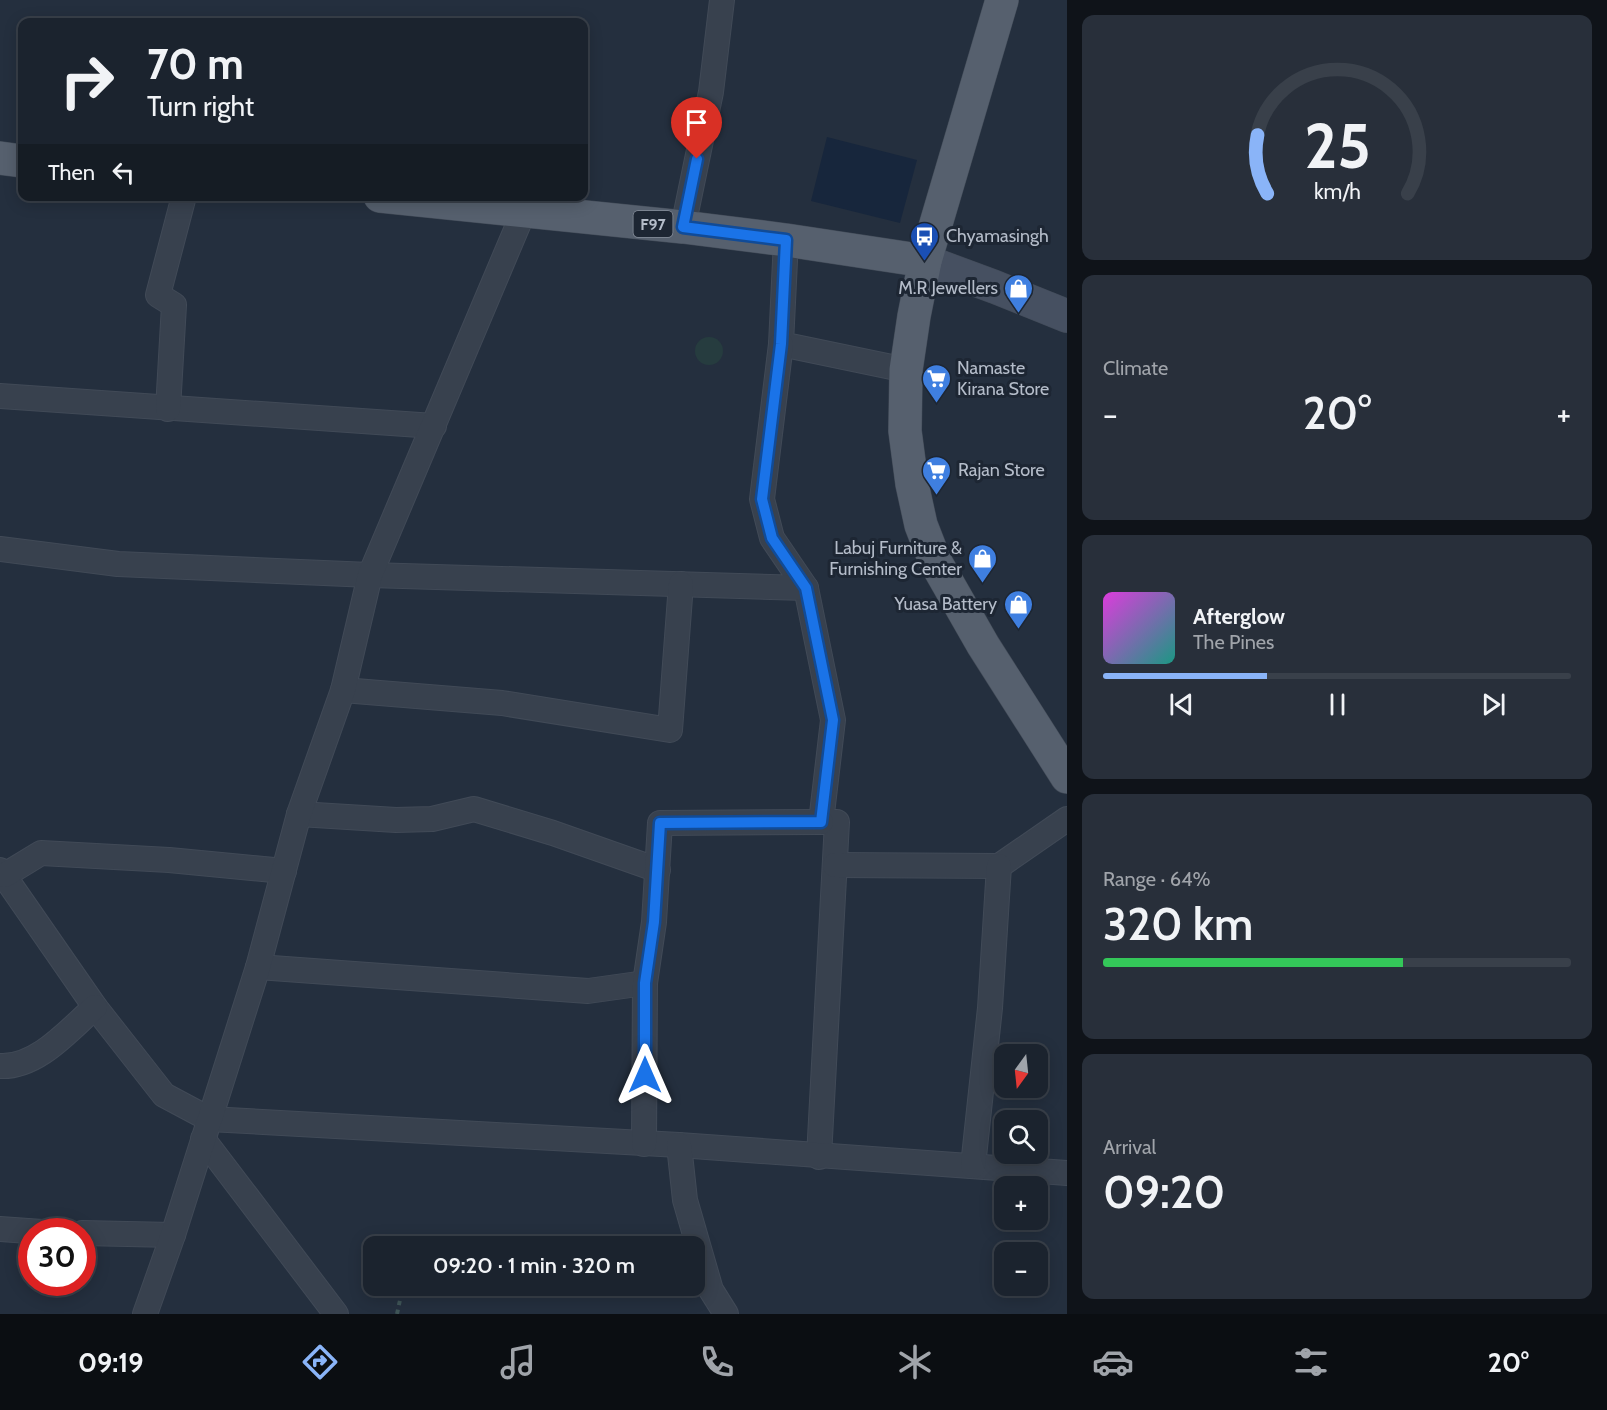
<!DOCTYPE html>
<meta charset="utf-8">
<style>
:root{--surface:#1b232e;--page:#282f3a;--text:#f1f3f6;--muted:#a0a4aa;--line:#39404a;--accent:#8ab4f8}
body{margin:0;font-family:Cabin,sans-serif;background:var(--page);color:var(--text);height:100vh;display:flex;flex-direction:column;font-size:22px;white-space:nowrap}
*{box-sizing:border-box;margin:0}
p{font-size:20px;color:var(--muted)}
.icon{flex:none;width:33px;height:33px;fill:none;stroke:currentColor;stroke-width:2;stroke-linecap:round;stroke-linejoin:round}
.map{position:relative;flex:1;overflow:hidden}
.panel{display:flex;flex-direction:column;gap:15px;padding:15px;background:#0f1319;width:540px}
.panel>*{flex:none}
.hud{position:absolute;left:18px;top:18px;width:570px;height:183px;border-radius:12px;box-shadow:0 3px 15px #0003,0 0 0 2px var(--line);background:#1b232e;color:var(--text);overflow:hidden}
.needle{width:39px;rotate:195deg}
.buttons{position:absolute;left:994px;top:1044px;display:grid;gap:12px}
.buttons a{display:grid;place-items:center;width:54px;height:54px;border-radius:12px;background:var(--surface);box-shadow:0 3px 15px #0003,0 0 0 2px var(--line);font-size:30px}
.speed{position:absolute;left:18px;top:1218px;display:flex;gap:12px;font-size:30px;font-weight:700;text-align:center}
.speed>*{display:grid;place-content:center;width:78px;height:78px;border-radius:50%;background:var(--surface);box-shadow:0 3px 15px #0003,0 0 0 2px var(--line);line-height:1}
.speed .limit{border:9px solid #d22;background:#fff;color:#111}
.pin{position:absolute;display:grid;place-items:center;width:51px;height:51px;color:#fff;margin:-62px -26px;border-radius:50% 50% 50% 0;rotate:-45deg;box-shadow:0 0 6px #0007}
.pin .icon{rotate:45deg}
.me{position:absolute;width:66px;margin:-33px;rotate:0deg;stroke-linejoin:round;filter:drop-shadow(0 0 4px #0008)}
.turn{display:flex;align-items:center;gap:21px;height:126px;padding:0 30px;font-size:27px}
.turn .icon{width:78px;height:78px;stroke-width:2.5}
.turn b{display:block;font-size:42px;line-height:51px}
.then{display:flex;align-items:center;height:57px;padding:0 30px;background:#0003;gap:12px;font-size:22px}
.big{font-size:45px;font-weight:600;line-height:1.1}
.panel .widget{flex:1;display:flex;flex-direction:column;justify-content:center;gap:9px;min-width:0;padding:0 21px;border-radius:12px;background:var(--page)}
.panel .dial{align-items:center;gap:0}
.dial svg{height:156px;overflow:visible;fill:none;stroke:var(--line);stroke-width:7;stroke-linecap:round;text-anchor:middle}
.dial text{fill:var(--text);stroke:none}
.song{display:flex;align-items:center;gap:18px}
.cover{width:72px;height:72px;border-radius:9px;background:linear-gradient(135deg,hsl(300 70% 55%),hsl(170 70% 35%))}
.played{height:6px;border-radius:3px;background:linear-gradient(90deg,var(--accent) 35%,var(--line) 35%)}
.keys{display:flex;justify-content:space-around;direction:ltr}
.heat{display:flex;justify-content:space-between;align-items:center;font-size:33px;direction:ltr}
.charge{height:9px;border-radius:4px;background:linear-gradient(90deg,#34c759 64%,var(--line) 0)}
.trip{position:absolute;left:363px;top:1236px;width:342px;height:60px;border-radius:12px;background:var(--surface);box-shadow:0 3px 15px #0003,0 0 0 2px var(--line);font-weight:600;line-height:60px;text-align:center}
.menu{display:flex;height:96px;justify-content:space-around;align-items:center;background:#0b0e12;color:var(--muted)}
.menu .icon{width:42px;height:42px}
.menu .current{color:var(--accent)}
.menu b{font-size:27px;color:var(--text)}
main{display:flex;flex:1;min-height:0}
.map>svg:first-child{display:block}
.green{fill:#263c3f}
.water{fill:#17263c}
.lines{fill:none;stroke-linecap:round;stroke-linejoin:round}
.street-casing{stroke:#414a57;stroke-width:26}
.secondary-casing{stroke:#414a57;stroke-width:34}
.primary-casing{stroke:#414a57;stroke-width:34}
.path{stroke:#3f5557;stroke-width:4;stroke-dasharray:4.5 4.5;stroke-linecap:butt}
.street{stroke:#38414e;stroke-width:24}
.secondary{stroke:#465061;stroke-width:33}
.primary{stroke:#56606e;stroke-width:33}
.route-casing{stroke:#114b97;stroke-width:15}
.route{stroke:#1a73e8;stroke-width:10}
.labels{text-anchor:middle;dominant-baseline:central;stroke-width:6;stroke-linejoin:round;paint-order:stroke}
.shield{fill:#1d2633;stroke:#878f9c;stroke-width:1.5}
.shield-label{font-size:16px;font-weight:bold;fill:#b4bcc9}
.poi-label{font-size:18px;fill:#b4bcc9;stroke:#1d2633;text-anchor:start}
</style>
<main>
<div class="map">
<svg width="1067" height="1314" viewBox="0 0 1067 1314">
<rect width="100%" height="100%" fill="#242f3e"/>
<circle class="green" cx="709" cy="351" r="14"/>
<path class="water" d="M827 137 917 160 900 223 811 201Z"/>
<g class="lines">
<defs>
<g id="street">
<path d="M683 227 711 92 722 0"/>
<path d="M786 240 781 344 906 370"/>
<path d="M781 344 762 499 772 538 806 588 833 720 821 822H837L819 1157"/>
<path d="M0 396 434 426"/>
<path d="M168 409 174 305 158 295 184 196"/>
<path d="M0 549 118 564 370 575 806 588"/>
<path d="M343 690 502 703 670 730 681 584"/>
<path d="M299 814 396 820 432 819 474 809 553 833 658 870"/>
<path d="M835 865 999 866 1067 819"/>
<path d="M0 870 95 1007 164 1095 209 1119 679 1145 1067 1173"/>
<path d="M5 875 41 853 169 860 284 871"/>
<path d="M258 967 588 991 645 983"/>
<path d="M0 1066C37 1068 69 1030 95 1007"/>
<path d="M203 1139 336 1314"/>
<path d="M644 1144 645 983 654 922 660 823 821 822"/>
<path d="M679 1145 685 1200 711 1290 726 1314"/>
<path d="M973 1166 990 1008 999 866"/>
<path d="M0 1229 42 1232"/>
<path d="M82 1233 173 1235"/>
<path d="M145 1314 173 1235 258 967 299 814 343 690 370 575 524 211"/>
</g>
<path id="secondary" d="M925 261 995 287 1067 316"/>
<g id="primary">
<path d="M1002 0 925 261 914 316 906 370 905 431 912 484 921 525 935 561 983 645 1067 777"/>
<path d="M0 158 22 161"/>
<path d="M380 196 683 227 786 240 925 261"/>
</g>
</defs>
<use href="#street" class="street-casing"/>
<use href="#secondary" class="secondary-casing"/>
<use href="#primary" class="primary-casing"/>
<g class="path">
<path d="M657 1286 686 1288"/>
<path d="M397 1314 403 1286"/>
</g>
<use href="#street" class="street"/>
<use href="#secondary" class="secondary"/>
<use href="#primary" class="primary"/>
</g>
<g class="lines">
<defs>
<path id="route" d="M645 1075V983L654 922 660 823 821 822 833 720 806 588 772 538 762 499 781 344 786 240 683 227 697 159"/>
</defs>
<use href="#route" class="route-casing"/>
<use href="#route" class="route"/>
</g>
<defs>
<symbol id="bus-pin" viewBox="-11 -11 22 30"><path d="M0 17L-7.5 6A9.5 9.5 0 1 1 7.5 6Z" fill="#1a4fb4" stroke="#1d2633"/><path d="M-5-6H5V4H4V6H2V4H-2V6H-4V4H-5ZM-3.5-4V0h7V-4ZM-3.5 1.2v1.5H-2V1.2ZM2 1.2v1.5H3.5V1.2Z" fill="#fff"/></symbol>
<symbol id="shop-pin" viewBox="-11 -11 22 30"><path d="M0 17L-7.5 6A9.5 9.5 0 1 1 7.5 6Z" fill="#3f7fe0" stroke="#1d2633"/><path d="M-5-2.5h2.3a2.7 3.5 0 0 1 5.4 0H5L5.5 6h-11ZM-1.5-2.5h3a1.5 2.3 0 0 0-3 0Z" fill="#fff"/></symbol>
<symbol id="supermarket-pin" viewBox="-11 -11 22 30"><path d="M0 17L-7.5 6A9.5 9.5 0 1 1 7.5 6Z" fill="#3f7fe0" stroke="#1d2633"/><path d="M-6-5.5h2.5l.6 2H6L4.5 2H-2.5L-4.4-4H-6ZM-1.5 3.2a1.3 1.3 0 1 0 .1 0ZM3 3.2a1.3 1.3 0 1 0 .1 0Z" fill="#fff"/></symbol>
</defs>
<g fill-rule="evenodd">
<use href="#bus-pin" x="908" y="220" width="33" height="45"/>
<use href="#shop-pin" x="1002" y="272" width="33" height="45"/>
<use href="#supermarket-pin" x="920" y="362" width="33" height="45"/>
<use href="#supermarket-pin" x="920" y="454" width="33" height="45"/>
<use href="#shop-pin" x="966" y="542" width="33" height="45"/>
<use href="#shop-pin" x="1002" y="588" width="33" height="45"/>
</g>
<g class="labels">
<rect class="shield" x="633.5" y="211" width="39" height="26" rx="4.5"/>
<g class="shield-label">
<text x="653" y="224">F97</text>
</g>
<g class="poi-label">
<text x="946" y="236">Chyamasingh</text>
<text x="998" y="288" text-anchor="end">M.R Jewellers</text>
<text x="957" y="368">Namaste<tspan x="957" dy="21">Kirana Store</tspan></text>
<text x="958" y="470">Rajan Store</text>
<text x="962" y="548" text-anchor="end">Labuj Furniture &amp;<tspan x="962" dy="21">Furnishing Center</tspan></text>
<text x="997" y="604" text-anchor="end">Yuasa Battery</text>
</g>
</g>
</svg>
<div class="buttons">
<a><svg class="needle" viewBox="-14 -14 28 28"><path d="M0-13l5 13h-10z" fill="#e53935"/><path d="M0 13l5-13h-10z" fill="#a0a4aa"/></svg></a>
<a><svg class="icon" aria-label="search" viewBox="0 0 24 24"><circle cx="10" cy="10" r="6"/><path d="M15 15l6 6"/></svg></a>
<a>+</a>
<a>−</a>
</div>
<div class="speed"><div class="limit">30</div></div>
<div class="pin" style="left:697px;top:159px;background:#d93025"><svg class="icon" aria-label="arrive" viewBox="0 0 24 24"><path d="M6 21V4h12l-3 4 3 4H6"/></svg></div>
<svg class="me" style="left:645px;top:1075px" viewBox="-20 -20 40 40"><path d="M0-17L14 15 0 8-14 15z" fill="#1a73e8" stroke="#fff" stroke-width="4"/></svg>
<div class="trip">09:20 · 1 min · 320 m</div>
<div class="hud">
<div class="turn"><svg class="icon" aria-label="right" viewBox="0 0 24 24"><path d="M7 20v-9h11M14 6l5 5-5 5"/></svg><div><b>70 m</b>Turn right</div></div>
<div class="then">Then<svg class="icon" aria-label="left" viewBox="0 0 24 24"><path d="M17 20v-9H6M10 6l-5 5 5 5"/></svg></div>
</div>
</div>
<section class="panel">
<div class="widget dial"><svg viewBox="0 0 100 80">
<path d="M14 69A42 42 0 1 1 86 69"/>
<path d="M14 69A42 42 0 0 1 9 39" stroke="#8ab4f8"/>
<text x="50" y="56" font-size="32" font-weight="700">25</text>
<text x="50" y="72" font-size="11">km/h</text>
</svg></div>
<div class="widget"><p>Climate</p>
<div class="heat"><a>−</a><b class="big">20°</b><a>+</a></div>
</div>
<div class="widget">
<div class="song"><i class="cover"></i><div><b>Afterglow</b><p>The Pines</p></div></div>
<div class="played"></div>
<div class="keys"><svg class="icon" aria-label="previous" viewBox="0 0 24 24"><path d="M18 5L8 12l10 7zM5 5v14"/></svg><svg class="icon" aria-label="pause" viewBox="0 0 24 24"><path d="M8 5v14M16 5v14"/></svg><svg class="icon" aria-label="next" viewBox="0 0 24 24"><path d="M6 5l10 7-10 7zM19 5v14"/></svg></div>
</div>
<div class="widget"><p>Range · 64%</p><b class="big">320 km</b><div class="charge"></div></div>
<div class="widget"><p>Arrival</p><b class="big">09:20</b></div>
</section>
</main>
<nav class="menu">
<b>09:19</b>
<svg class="icon current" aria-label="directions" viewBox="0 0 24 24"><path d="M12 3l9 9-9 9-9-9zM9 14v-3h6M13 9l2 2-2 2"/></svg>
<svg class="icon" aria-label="music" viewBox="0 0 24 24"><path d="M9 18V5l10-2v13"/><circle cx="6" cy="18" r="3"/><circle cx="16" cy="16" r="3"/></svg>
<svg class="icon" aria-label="phone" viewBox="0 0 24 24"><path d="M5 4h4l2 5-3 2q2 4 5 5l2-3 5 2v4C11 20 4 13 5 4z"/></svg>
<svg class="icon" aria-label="climate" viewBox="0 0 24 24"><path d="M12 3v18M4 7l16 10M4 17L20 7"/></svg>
<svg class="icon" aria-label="car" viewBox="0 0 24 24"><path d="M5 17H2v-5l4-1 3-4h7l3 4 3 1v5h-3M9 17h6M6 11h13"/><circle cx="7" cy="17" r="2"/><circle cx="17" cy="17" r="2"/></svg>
<svg class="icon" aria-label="filters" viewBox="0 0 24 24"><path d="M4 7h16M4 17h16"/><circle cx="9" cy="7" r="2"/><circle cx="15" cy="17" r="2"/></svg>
<b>20°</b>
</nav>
